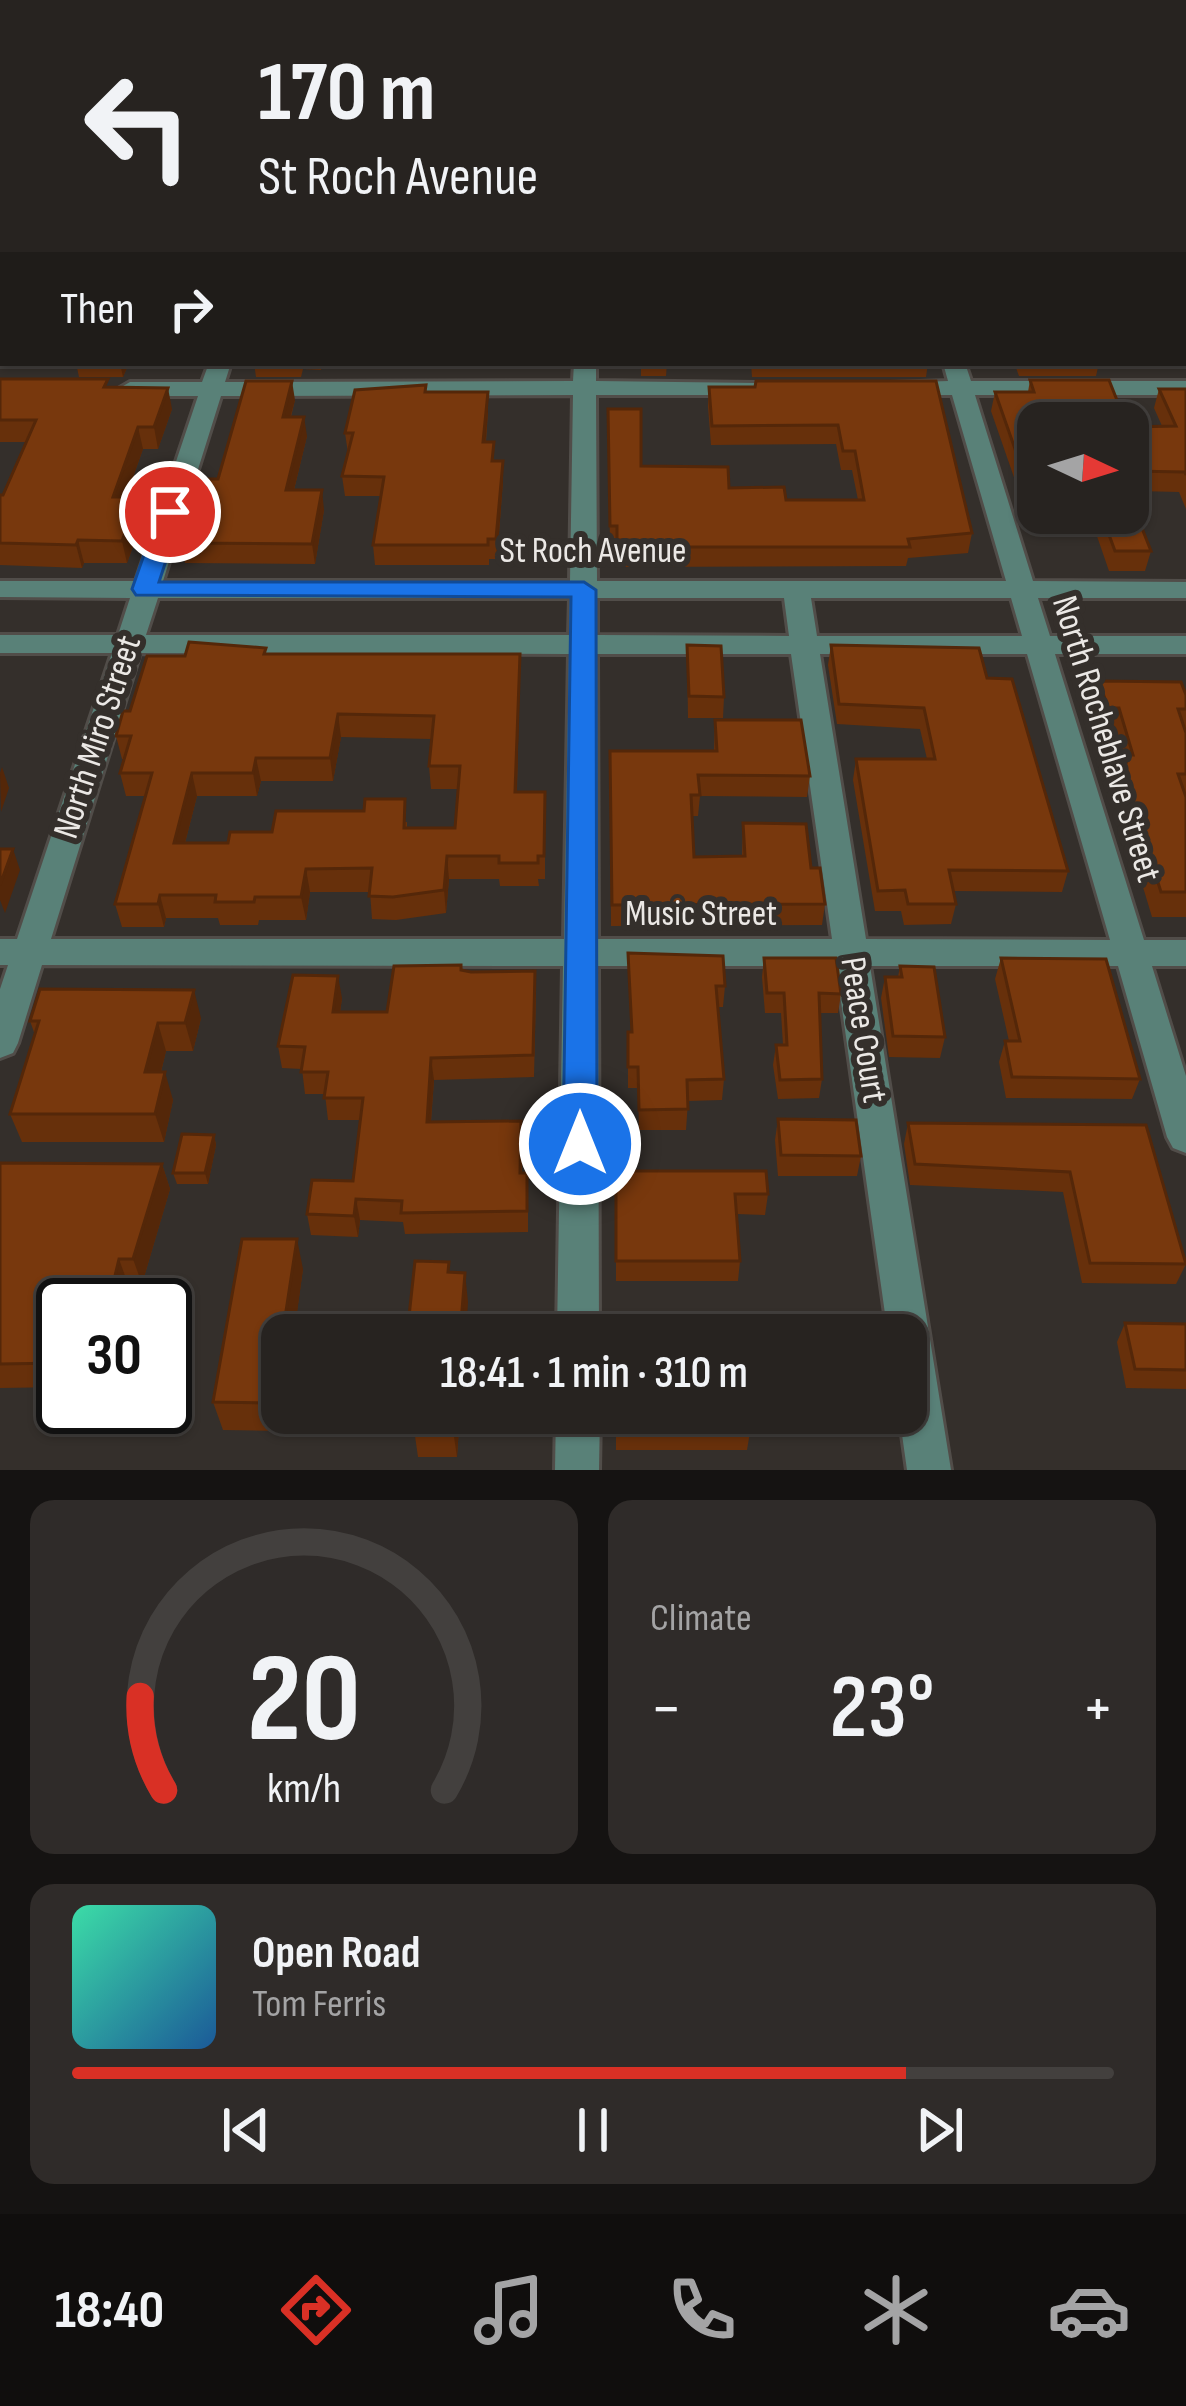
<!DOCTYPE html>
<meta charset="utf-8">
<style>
:root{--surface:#272320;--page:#2f2b29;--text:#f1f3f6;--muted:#a4a4a5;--line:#43403e;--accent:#d93025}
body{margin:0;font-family:"Sofia Sans Condensed",sans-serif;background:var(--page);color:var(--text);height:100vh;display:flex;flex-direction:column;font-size:45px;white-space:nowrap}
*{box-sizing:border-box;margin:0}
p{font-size:39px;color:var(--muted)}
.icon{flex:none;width:66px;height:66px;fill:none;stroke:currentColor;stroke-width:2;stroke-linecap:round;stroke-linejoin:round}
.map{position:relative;height:1470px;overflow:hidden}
.sheet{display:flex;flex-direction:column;gap:30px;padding:30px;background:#151312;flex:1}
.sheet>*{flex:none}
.hud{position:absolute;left:0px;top:0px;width:1188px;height:366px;box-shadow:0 3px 9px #0004,0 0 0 3px var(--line);background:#272320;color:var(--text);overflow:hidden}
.needle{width:78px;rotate:94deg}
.fabs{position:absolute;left:1017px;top:402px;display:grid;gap:24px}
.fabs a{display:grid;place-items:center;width:132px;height:132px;border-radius:24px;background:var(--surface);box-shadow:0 3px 9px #0004,0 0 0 3px var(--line);font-size:60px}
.speed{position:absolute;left:36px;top:1278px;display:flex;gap:24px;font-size:60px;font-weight:700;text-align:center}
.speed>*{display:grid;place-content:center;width:156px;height:156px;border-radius:50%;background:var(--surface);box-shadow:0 3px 9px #0004,0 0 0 3px var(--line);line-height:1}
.speed .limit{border:6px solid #111;border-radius:18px;background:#fff;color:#111}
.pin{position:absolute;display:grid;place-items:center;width:102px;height:102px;color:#fff;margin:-51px;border:6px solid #fff;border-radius:50%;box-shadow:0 3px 12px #0007}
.me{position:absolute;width:132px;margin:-66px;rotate:0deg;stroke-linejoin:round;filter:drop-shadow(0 0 9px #0008)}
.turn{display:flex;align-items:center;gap:42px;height:252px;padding:0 60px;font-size:54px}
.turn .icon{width:156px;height:156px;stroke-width:2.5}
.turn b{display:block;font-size:84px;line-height:102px}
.then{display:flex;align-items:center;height:114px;padding:0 60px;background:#0003;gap:24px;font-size:45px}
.big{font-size:90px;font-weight:600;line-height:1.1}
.sheet .widget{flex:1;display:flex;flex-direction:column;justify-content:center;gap:18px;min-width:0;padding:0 42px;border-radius:24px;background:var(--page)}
.sheet .dial{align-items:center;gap:0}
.dial svg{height:312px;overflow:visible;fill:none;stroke:var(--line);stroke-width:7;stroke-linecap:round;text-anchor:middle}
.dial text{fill:var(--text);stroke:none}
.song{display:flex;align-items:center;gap:36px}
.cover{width:144px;height:144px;border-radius:18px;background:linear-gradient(135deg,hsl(160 70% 55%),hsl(210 70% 35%))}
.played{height:12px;border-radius:6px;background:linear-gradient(90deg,var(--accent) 80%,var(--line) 80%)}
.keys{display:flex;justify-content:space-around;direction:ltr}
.heat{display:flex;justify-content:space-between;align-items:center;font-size:66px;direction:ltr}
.sheet .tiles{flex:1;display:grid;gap:30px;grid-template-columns:1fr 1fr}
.widget:last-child{grid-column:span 2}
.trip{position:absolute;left:261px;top:1314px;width:666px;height:120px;border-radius:24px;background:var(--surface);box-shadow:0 3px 9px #0004,0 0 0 3px var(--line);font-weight:600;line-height:120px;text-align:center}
.tabs{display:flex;height:192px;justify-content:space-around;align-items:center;background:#100e0d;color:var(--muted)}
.tabs .icon{width:84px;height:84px}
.tabs .active{color:var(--accent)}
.tabs b{font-size:54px;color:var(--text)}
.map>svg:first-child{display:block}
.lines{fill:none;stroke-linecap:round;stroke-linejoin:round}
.minor-casing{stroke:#514d49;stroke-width:6}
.major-casing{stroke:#514d49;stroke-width:6}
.highway-casing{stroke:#514d49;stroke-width:6}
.minor{fill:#598178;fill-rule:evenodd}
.major{fill:#7cd1bf;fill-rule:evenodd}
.highway{fill:#89f1db;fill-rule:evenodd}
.wall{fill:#67300b;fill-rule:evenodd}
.shaded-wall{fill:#542709}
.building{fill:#78380d;stroke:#542709;stroke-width:3;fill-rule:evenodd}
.route{fill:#1a73e8;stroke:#114b97;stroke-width:3}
.labels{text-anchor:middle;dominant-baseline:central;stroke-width:12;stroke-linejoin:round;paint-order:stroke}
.street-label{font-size:36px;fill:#ebe8e5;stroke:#342f2b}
</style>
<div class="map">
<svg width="1186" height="1470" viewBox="0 0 1186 1470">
<rect width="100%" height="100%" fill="#342f2b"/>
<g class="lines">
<defs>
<g id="minor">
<path d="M71 0H87L70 3Z"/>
<path d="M872 0H888L890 3H874Z"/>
<path d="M1005 0H1021L1023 3H1007Z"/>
<path d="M1131 0H1147L1149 3H1133Z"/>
<path d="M1171 0H1186V7L1185 3Z"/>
<path d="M3 52V66L0 67V53Z"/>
<rect x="0" y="91" width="3" height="10"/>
<rect x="1185" y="145" width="1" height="12"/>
<path d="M209 363H231L225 382 573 381 574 363H596V381L756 383V393L748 395H596L597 581H1006L952 395H898L886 388 890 383 948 381 943 363H965L971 381H1186V395H975L1033 581 1186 582V598H1038L1050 636H1186V654H1055L1144 940H1186V966H1152L1186 1076V1153L1173 1148 1167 1137 1118 966H870L951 1470H907L899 1413H906V1335H888L836 966H598L599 1335H557L563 966 42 965 18 1043 13 1053 0 1058V989L8 965H0V939H17L112 653H0V635H118L130 598 0 597V581H136L198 396H130L118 389 130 382H202ZM573 395 570 581H163L221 396ZM158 598H570L569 635H146ZM597 598H784L789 636 597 635ZM811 598H1011L1022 636H817ZM140 653 569 654 564 939H51ZM597 654H791L832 939H598ZM820 654H1027L1110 940 866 939Z"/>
<path d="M556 1413H600L599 1470H555Z"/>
</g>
<path id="major" d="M800 0H823L798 3Z"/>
<g id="highway">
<path d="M388 0H427L430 3H391Z"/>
<path d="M518 0H541L544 3H521Z"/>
<path d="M587 0H610L613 3H590Z"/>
<path d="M733 0H760L763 3H736Z"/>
<rect x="1185" y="219" width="1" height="15"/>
<rect x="1185" y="249" width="1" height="14"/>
<rect x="1185" y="294" width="1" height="16"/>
</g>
</defs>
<use href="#minor" class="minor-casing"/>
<use href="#major" class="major-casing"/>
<use href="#highway" class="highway-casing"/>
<use href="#minor" class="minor"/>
<use href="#major" class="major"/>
<use href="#highway" class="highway"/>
</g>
<g class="wall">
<path d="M3 142V210H0V147Z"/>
<path d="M3 217V324H0V223Z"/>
<path d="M76 363H178H129L123 377H79Z"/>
<path d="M254 363H378V366L322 365 321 370 303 369 301 377H256Z"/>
<path d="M493 363H552L551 367 493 365Z"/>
<path d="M641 363H667L666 376H641Z"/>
<path d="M751 363H928L926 377H752Z"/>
<path d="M995 363H1099L1096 376H1019L1015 365Z"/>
<path d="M1133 363H1177L1176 365Z"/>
<path d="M0 379 110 387 172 409 158 449H143L126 497 143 519 127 563H84L82 568 0 565V495H3L27 442H0Z"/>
<path d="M1030 380H1109L1038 423V486H1017L991 411 995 392H1028Z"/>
<path d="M936 381 972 533 968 553 908 558 906 566 625 567V559H617L616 546H610L608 409 641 466 786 500H858L852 470H841L836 444 711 445 708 406 709 387H755Z"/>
<path d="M1159 389H1186V509L1179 492 1138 491 1133 507 1151 551 1145 571H1109L1089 513H1128V427L1162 426 1154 408Z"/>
<path d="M426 392 488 411 486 442 503 481 497 559H489V565H375L373 545 381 496H345L342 476 348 453 345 433Z"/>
<path d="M295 400 291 417 307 436 294 490 324 510 315 564 185 563 180 543 218 479Z"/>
<path d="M687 645 724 697 723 718H688Z"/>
<path d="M831 645 987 678 1068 871 1062 892 953 891 956 904 951 924 904 925 901 911H875L853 780 856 759H927L920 729 837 724 828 665Z"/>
<path d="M267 654H520L517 792H545V879H538L539 886H500L499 879H449L446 913 396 920 372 919 370 892H310L306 920H259L258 925H220L218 918H166L164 927H122L115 904 146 796H126L120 773 124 759H122L116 736 130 711ZM341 737 431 739 429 766 431 789H458L455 828H407V822L272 832 228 843H185L197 796H257L261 781H333Z"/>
<path d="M1099 681 1186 695V917H1152L1113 787 1120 762 1112 733H1101L1092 706Z"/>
<path d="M715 720 810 776 807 797 700 796 698 816H692L694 857 742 856 743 823 811 868 825 904 822 925 611 926 610 751H714Z"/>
<path d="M628 953 725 986 723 1007H718L724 1079 722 1100 688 1101 686 1130H639L638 1088H628V1032H631Z"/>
<path d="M764 958 841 994 838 1013H820L822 1079 819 1098 778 1099 773 1065 776 1045H783L781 1013H765L762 977Z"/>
<path d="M1001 958 1140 1079 1132 1099 1006 1098 999 1062 1005 1041H1009L995 979Z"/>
<path d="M900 966 945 1037 940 1058 889 1057 881 998 885 977H898Z"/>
<path d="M462 970 536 993 534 1077 434 1080 431 1122 523 1143 522 1173 528 1194V1232L405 1234 403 1222 360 1220 358 1237 311 1235 307 1214 353 1181 360 1120H328L325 1094H305L302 1069 282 1068 278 1046 342 998 340 1012H387Z"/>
<path d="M201 1018 193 1051H166L161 1072 173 1100 164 1142H22L10 1114 35 1035 30 1021Z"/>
<path d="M778 1119 861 1156 857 1176H778L775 1140Z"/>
<path d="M908 1123 1146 1125 1186 1264 1176 1284 1082 1283 1063 1192 910 1185 904 1144Z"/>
<path d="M214 1135 216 1145 208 1184H177L173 1173Z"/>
<path d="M0 1163 162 1164 170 1189 142 1284H128L63 1305V1387L0 1388Z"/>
<path d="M616 1171 768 1194 765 1215 737 1214 740 1261 738 1281H616Z"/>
<path d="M303 1269 280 1431 223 1430 213 1402Z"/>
<path d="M1125 1323 1186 1324V1389L1126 1388 1117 1342Z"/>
<path d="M415 1413H460L457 1457H418L414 1429Z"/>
<path d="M616 1413 750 1432 747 1450H616Z"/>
</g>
<g class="shaded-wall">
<path d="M120 363H129L123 377Z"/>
<path d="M292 381 295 400 285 436 283 417Z"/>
<path d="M168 388 172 409 158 449 154 427Z"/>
<path d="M488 392V411L484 462 483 442Z"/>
<path d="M304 417 307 436 289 510 286 490Z"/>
<path d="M138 427 143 449 118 519 113 497Z"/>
<path d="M503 461V481L497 559 496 539Z"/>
<path d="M322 490 324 510 315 564 312 544Z"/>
<path d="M138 497 143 519 127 563 122 541Z"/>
<path d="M78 540 84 563 82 568 76 545Z"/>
<path d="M520 654V677L516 815 515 792Z"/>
<path d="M338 714 341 737 333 781 330 758Z"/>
<path d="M256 758 261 781 257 796 253 773Z"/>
<path d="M2 767 9 788 1 812 0 773Z"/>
<path d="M192 773 197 796 179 866 174 843Z"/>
<path d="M13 849 20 870 5 913 0 900V885Z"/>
<path d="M447 856 449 879 446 913 444 890Z"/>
<path d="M306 869 310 892 306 920 301 897Z"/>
<path d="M160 895 166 918 164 927 158 904Z"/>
<path d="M338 976 342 998 337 1034 333 1012Z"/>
<path d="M194 990 201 1018 193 1051 185 1023Z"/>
<path d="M158 1023 166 1051 154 1100 145 1072Z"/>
<path d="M431 1058 434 1080 429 1144 427 1122Z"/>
<path d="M165 1072 173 1100 164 1142 155 1114Z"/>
<path d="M214 1135 216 1145 208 1184 205 1173Z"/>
<path d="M162 1164 170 1189 142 1284 133 1259Z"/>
<path d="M356 1199 360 1220 358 1237 354 1216Z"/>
<path d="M297 1239 303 1269 294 1335H283Z"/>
<path d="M119 1259 128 1284 123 1305H108Z"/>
<path d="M465 1273 468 1302 466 1335H460Z"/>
<path d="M282 1338 283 1413 280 1431 272 1403Z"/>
<path d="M454 1413H460L457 1457 453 1430Z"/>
</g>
<g class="building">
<path d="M84 0H173L172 3H82Z"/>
<path d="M222 0H370L369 3H375H221Z"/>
<path d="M1060 0H1126L1128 3H1062Z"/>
<path d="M3 142V193H0V147Z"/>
<path d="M3 217V306H0V223Z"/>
<path d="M0 379H108L104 387 168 388 154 427H138L113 497H138L122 541 78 540 76 545 0 543V495H3L36 420H0Z"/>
<path d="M1030 380H1109L1126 423H1038V466H1021L995 392H1034Z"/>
<path d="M246 381H292L283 417H304L286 490H322L312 544 180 543 200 479H218Z"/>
<path d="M756 381H936L972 533 908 539 910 547H625V540H617V526H610L608 409H641V466L728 467 729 488 784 487 786 500H864L855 451H843L838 425 712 426 709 387H755Z"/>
<path d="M426 385 425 392H488L483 442H494L492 461H503L496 539H488V545H373L384 477 342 476 353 433H345L355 390Z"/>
<path d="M1159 389H1186V475L1185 472 1132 471 1138 488H1128V427L1176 426Z"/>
<path d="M1128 493 1151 551H1115L1101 513H1128Z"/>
<path d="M189 642 266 648 264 654H520L515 792H545L544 856H538V863H499V856H447L444 890 393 897 369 896 372 868 306 869 301 897H255L254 902H215L216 895H160L158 904H115L152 773H120L131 736H116L123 711H130L147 656H185ZM338 714 434 716 429 766H460L455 828H404L405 799H365L364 811H276L272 832H230L228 843H174L192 773H253L256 758H330Z"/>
<path d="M687 645 721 646 724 697 689 696Z"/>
<path d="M831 645 979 648 987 678 1012 679 1068 871 949 870 956 904H908L905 890 878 891 856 759H935L924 708 839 704Z"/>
<path d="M1099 681 1181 682 1186 695V709H1178L1186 733V774H1178L1186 797V892H1161L1120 762H1126L1124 755H1133L1119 708H1108Z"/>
<path d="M715 720H801L810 776 698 775 700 795H691L694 857 745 856 743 823 806 824 811 868H820L825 904 612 905 610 751H717Z"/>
<path d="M0 849H13L0 885Z"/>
<path d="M628 953 723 956 725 986H716L724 1079 687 1080 688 1109 639 1110 638 1067H628V1032H632Z"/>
<path d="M764 958H836L841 994 819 993 822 1079 780 1080 776 1045H787L784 993H767Z"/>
<path d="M1001 958 1106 959 1140 1079 1012 1077 1005 1041H1020Z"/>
<path d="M461 965V970L471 972 535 971 533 1055 431 1058 427 1122 521 1121 520 1173H527V1211L401 1213 402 1201 356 1199 354 1216 307 1214 312 1180 353 1181 363 1098H324L328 1072H301L305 1047 278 1046 293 975 338 976 333 1012H387L394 966Z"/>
<path d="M900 966 934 967 945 1037 893 1036 885 977H902Z"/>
<path d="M40 989 194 990 185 1023H158L145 1072H165L155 1114H10L39 1021H30Z"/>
<path d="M778 1119 856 1120 861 1156 781 1155Z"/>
<path d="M908 1123 1146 1125 1186 1264 1090 1263 1070 1172 915 1164Z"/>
<path d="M182 1134 214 1135 205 1173H173Z"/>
<path d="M0 1163 162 1164 133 1259H119L108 1305H63V1349L60 1363 0 1364Z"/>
<path d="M616 1171H766L768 1194H735L740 1261H616Z"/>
<path d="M242 1239H297L272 1403 213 1402Z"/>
<path d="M415 1261 449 1262 448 1272 465 1273 460 1335H407Z"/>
<path d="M617 1322H766L767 1335H617Z"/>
<path d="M1125 1323 1186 1324V1370L1135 1369Z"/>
<path d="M415 1413H454L453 1430 414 1429Z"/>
<path d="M616 1413H748L750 1432 616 1431Z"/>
</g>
<path class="route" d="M170 505 182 512 159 582H584L596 590 597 1144 592 1154 580 1159 568 1154 563 1144 571 597 136 595 132 589 159 512Z"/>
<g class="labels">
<g class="street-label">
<text x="593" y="551">St Roch Avenue</text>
<text transform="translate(98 737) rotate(-72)">North Miro Street</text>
<text transform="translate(1106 739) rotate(73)">North Rocheblave Street</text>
<text x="701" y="914">Music Street</text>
<text transform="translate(863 1030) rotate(81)">Peace Court</text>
</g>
</g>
</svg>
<div class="fabs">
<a><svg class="needle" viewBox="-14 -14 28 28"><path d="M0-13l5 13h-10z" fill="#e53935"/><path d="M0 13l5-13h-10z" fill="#a4a4a5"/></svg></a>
</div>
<div class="speed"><div class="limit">30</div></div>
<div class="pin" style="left:170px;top:512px;background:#d93025"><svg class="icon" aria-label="arrive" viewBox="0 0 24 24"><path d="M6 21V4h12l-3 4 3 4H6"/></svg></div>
<svg class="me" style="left:580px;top:1144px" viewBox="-20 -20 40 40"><circle r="17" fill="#1a73e8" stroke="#fff" stroke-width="3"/><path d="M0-11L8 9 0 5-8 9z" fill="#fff"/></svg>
<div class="trip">18:41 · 1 min · 310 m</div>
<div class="hud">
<div class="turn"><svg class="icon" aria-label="left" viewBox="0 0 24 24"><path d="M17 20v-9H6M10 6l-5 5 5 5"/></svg><div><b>170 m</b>St Roch Avenue</div></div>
<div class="then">Then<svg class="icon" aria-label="right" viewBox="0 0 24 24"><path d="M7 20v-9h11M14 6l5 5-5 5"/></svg></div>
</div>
</div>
<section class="sheet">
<div class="tiles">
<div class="widget dial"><svg viewBox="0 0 100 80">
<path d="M14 69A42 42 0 1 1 86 69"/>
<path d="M14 69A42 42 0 0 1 8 45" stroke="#d93025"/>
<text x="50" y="56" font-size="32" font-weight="700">20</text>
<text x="50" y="72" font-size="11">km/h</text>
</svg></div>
<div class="widget"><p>Climate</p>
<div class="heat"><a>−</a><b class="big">23°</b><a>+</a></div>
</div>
<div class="widget">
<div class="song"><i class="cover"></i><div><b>Open Road</b><p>Tom Ferris</p></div></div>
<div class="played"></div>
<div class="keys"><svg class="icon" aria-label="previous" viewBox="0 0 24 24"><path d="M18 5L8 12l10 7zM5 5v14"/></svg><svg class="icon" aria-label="pause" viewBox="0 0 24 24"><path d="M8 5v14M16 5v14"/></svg><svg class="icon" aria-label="next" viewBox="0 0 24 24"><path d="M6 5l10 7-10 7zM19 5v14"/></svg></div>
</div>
</div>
</section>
<nav class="tabs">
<b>18:40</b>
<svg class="icon active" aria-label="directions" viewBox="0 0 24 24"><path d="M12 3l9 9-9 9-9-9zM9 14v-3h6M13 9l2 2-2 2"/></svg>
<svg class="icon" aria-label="music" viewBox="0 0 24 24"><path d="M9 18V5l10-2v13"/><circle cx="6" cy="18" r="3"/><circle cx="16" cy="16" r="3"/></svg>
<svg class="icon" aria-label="phone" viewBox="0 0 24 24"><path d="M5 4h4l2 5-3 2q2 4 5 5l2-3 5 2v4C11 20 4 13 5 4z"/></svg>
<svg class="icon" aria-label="climate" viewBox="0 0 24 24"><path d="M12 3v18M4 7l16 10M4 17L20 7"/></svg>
<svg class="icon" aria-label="car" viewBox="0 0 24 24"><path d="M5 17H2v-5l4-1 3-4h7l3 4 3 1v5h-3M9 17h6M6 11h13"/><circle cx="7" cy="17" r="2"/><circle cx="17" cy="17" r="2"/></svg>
</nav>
